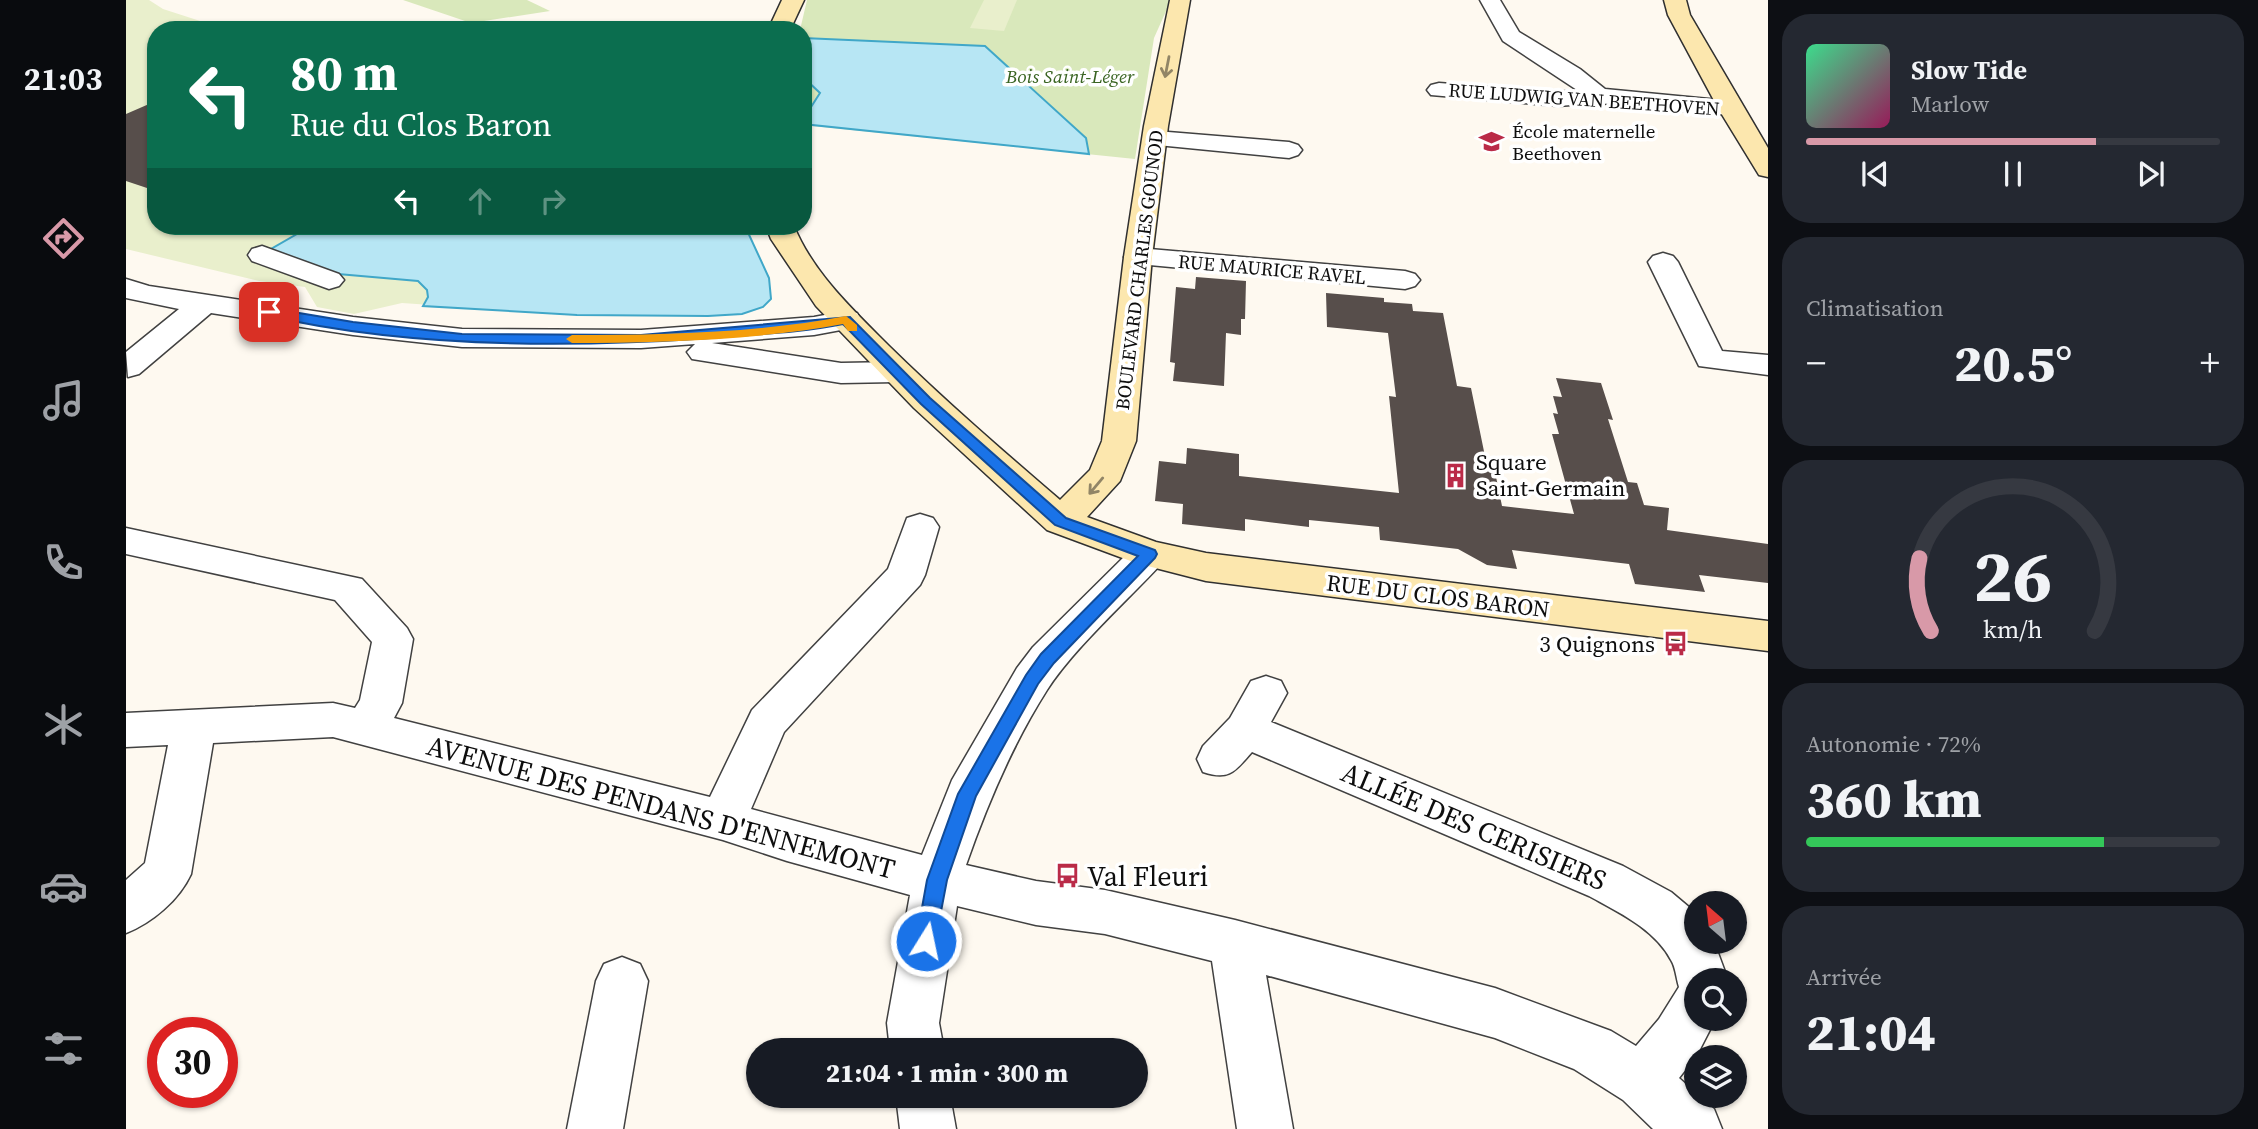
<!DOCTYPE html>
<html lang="fr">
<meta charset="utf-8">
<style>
:root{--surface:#171b24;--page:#242831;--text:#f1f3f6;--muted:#9ea1a6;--line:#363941;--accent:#d899a8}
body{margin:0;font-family:"Source Serif 4",serif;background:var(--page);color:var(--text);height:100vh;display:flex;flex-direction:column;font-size:26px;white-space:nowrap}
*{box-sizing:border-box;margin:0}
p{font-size:23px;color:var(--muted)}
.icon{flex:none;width:38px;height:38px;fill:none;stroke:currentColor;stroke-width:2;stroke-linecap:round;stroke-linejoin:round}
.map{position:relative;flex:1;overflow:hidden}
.drawer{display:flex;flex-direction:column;gap:14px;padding:14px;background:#0d0f14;width:490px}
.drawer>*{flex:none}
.banner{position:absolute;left:21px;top:21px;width:665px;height:214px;border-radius:28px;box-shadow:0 2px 5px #0004;background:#0b6e4f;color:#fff;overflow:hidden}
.needle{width:46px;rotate:332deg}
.buttons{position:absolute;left:1558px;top:891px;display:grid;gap:14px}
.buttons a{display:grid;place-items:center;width:63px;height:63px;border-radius:50%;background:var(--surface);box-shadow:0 2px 5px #0004;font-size:35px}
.speed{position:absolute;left:21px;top:1017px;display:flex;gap:14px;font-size:35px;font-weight:700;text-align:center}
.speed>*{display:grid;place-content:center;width:91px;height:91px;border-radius:50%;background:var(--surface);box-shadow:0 2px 5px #0004;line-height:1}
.speed .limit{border:10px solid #d22;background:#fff;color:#111}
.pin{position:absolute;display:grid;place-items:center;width:60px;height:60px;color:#fff;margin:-30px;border-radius:14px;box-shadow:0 4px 10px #0006}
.me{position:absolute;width:77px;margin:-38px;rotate:10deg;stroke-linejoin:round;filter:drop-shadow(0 0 5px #0008)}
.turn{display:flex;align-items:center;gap:24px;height:147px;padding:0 28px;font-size:32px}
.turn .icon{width:91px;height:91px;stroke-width:2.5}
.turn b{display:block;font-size:49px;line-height:60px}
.lanes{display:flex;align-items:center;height:66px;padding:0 28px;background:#0003;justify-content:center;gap:35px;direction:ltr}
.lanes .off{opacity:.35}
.big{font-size:52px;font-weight:800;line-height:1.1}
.drawer .card{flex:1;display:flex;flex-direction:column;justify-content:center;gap:10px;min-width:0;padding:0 24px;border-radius:28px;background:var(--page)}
.drawer .dial{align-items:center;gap:0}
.dial svg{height:182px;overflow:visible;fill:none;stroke:var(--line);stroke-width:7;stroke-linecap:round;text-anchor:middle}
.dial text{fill:var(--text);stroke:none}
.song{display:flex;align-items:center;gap:21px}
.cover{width:84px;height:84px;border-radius:10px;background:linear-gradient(135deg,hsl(150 70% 55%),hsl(330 70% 35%))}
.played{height:7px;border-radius:4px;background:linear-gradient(90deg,var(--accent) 70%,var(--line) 70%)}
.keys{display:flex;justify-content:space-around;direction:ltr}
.heat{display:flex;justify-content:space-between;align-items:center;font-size:38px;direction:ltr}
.charge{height:10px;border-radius:5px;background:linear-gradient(90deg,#34c759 72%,var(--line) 0)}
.trip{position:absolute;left:620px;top:1038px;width:402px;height:70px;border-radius:35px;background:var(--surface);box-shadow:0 2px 5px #0004;font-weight:800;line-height:70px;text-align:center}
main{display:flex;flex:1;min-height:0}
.tab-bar{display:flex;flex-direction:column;width:126px;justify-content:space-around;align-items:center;background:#090b0e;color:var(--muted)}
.tab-bar .icon{width:49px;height:49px}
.tab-bar .active{color:var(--accent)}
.tab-bar b{font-size:32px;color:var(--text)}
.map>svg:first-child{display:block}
.green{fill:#d9e8bb}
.pitch{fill:#e9efcc}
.water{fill:#b7e6f4;stroke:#40a7c8;stroke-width:2}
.building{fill:#574e4b}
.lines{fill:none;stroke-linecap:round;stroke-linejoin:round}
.street-casing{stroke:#414141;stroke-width:3}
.secondary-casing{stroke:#303030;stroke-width:3}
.street{fill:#fff;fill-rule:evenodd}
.secondary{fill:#fce7ae;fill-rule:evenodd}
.oneway{stroke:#918566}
.route{fill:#1a73e8;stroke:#114b97;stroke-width:2}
.slow{fill:#f59e0b}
.labels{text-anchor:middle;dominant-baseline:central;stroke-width:7;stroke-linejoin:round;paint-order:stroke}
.far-park-label{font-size:19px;font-style:italic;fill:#396421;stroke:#fff}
.far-street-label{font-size:19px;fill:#0e0e0e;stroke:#fff}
.far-poi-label{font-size:19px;fill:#0e0e0e;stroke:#fff;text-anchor:start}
.poi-label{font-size:23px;fill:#0e0e0e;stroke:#fff;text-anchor:start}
.street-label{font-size:23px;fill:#0e0e0e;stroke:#fff}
.near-street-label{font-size:28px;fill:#0e0e0e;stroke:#fff}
.near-poi-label{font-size:28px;fill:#0e0e0e;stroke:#fff;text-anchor:start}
</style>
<main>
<nav class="tab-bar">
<b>21:03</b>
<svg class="icon active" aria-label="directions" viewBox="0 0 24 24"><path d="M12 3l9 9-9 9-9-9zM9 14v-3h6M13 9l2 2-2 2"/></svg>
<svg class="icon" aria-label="music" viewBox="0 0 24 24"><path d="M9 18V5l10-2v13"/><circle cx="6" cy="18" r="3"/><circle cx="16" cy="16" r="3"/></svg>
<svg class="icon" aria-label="phone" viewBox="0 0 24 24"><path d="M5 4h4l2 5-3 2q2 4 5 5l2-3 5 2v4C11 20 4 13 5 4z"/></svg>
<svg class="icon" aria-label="climate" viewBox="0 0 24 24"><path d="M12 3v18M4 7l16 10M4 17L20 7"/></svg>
<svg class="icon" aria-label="car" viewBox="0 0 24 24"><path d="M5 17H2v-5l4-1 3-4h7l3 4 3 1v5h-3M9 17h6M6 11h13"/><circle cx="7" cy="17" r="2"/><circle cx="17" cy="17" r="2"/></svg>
<svg class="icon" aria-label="filters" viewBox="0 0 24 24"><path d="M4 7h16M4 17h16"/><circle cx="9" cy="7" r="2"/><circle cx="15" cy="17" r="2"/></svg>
</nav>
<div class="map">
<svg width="1642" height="1129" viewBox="0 0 1642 1129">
<rect width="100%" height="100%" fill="#fef9f0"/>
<g class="green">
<path d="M277 0H401L424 11 345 23Z"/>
<path d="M681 0H1045L1028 38 1009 159 677 125V30H674Z"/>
</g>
<g class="pitch">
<path d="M0 0H23L37 9 102 30H30V226H619L643 278 645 299 637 307 616 314 582 316 451 315 276 303 228 314 191 307 179 287 133 281 0 249Z"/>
<path d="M858 0H891L878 31 844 28Z"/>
</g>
<g class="water">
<path d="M677 38 859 46 960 138 963 154 677 124V112L685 107 694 93 677 77Z"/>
<path d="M185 226H619L643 278 645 299 637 307 616 314 582 316 451 315 297 306 302 297 301 290 292 281 212 274 143 253 145 249Z"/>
</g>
<g class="building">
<path d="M30 101V191L0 181V114Z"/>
<path d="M1070 277 1120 281 1119 319H1115V335L1100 333 1098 386 1047 381 1049 363 1044 362 1050 287 1069 289Z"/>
<path d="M1200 293 1258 298V302L1286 304 1287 311 1317 313 1331 386 1345 388 1361 466 1368 467 1376 506 1448 514 1426 434H1433L1427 413 1432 414 1427 396 1436 397 1430 378 1475 383 1487 420 1482 419 1502 482 1511 483 1518 505 1543 508 1541 530 1642 544V583L1573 575 1579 592 1509 584 1503 564 1386 550 1391 569 1361 565 1332 549 1254 540 1253 527 1183 520V527L1119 519V531L1056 524 1057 504 1029 501 1033 461 1060 464 1061 448 1113 454V476L1273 493 1263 396 1270 397 1262 333 1201 327Z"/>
</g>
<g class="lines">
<defs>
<g id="street">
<path d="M1354 0H1374L1393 32 1454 69 1479 89 1604 101 1613 103 1616 108 1613 113 1604 115 1472 103 1432 106 1305 95 1301 90 1305 85 1313 83 1432 92 1451 90 1377 41Z"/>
<path d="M1030 131 1163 142 1172 145 1176 150 1172 155 1163 158 1021 144 1017 139 1021 134Z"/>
<path d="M136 246 213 274 218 280 213 286 203 289 126 261 122 255 126 249Z"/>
<path d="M1012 248 1279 271 1289 274 1294 280 1289 286 1279 289 1002 263 998 257 1002 251Z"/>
<path d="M1537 253 1547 256 1552 262 1596 351 1642 355V375L1573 366 1522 262 1527 256Z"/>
<path d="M0 279 23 286 227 317 336 329 515 330 688 317 720 311 731 313 735 320 731 327 688 335 586 343 715 363 770 362 782 365 786 372 782 379 770 382 715 383 566 359 561 352 569 344 515 348 336 347 227 335 85 313 13 374 2 377 0 352 53 309 0 298Z"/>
<path d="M794 514 807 518 813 527 799 575 794 585 658 732 625 809 796 855 826 780 891 668 907 647 1010 545 1023 541 1036 545 1042 554 1036 563C1001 601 948 648 921 690 886 745 861 805 840 865L910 881 979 890 1109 920 1369 988 1485 1031 1510 1046 1533 1019 1553 987C1550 978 1550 968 1545 960 1529 929 1492 912 1463 896L1126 752C1109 771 1104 781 1077 772L1071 759 1077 746 1104 718 1125 681 1140 676 1155 681 1161 693 1145 722 1497 866 1545 892 1570 913V942H1588L1602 980H1570V1018H1590L1571 1055 1553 1078 1588 1109 1596 1129H1527L1497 1100 1448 1069 1369 1038 1140 975 1167 1129H1111L1086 961 979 934 910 925 831 906 813 1023 818 1050H764L761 1023 784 895 661 861 597 840 207 737 87 743 65 874C53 900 26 923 0 933V880L19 863 42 745 0 747V713L207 703 229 708 234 700 246 642 209 600 0 554V528L236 579 281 628 287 639 276 703 268 718 584 797 626 710 762 569 781 518Z"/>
<path d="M496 957 514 964 522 981 497 1129H441L470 981 478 964Z"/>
<path d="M770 1096H824L830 1129H774Z"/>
</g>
<g id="secondary">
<path d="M656 0H678L664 30H642Z"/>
<path d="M1044 0H1064L1042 126 1026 257 1010 441 994 481 961 517 1030 542 1080 553 1642 621V651L1080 581 1010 563 921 530 788 408 690 306 645 239 640 226H668C687 273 728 311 763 346 818 400 876 450 934 500L964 470 976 441 998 257 1018 126Z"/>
<path d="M1538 0H1560L1564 15 1642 148V177L1633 175 1592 108 1542 15Z"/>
</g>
</defs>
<use href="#street" class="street-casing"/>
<use href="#secondary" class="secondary-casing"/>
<use href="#street" class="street"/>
<use href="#secondary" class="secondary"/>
</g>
<defs><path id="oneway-shaft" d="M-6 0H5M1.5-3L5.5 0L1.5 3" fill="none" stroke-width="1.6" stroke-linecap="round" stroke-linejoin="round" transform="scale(1.75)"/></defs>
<g class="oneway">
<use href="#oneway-shaft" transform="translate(1041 67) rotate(101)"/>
<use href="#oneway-shaft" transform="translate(970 486) rotate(130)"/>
</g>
<path class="route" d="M143 308 227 322 336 334 515 335 724 317 804 398 940 518 1029 550 1031 554 1029 558 928 663 912 684 850 796 821 880 808 948 800 951 793 948 790 941 801 880 832 794 900 675 915 654 1012 556 929 525 795 404 717 324C673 333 629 334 585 338 441 348 279 348 139 315L137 312Z"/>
<path class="slow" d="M720 316 731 325V331H722L717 324C633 340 532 343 446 343L440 339 446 335C536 335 632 333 720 316Z"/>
<defs>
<symbol id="school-bare" viewBox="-9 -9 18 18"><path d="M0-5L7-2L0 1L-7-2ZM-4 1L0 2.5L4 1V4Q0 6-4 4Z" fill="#ba2b48" stroke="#fff" stroke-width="2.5" paint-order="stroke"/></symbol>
<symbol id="building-bare" viewBox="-9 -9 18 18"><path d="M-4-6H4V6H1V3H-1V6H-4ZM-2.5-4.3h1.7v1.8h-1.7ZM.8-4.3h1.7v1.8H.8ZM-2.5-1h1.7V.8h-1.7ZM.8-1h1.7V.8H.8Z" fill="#ba2b48" stroke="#fff" stroke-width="2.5" paint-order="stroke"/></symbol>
<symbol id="bus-bare" viewBox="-9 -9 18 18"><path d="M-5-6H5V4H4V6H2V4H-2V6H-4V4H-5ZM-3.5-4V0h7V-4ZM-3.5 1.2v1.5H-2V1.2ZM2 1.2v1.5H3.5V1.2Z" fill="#ba2b48" stroke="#fff" stroke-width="2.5" paint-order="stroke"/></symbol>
</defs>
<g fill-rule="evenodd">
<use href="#school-bare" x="1348" y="124" width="35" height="35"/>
<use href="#building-bare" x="1312" y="458" width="35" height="35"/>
<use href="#bus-bare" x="1532" y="626" width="35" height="35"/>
<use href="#bus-bare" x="924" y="858" width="35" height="35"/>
</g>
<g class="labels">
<g class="far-park-label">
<text x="944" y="76">Bois Saint-Léger</text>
</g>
<g class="far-street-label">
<text transform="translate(1458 99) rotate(4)">RUE LUDWIG VAN BEETHOVEN</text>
<text transform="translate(1146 269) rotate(5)">RUE MAURICE RAVEL</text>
<text transform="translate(1013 270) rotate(-83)">BOULEVARD CHARLES GOUNOD</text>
</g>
<g class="far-poi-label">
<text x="1386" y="131">École maternelle<tspan x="1386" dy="22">Beethoven</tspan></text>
</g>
<g class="poi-label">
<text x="1350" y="462">Square<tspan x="1350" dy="26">Saint-Germain</tspan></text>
<text x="1529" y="644" text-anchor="end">3 Quignons</text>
</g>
<g class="street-label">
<text transform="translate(1312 596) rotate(7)">RUE DU CLOS BARON</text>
</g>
<g class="near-street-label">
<text transform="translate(535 807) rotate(15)">AVENUE DES PENDANS D'ENNEMONT</text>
<text transform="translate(1348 826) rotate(23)">ALLÉE DES CERISIERS</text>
</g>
<g class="near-poi-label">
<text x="961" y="876">Val Fleuri</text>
</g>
</g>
</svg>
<div class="buttons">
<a><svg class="needle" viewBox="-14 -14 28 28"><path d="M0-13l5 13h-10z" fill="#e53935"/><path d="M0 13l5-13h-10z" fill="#9ea1a6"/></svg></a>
<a><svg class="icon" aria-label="search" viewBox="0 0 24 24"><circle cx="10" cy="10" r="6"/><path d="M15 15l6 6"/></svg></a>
<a><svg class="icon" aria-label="layers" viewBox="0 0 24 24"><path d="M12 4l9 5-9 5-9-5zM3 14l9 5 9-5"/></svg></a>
</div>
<div class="speed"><div class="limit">30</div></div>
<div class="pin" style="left:143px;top:312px;background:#d93025"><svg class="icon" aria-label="arrive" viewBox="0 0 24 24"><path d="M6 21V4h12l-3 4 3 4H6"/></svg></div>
<svg class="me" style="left:800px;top:941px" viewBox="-20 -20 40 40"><circle r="17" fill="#1a73e8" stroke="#fff" stroke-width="3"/><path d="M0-11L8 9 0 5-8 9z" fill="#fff"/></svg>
<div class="trip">21:04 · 1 min · 300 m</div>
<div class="banner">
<div class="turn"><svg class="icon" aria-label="left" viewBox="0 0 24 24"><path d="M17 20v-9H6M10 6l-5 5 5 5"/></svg><div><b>80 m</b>Rue du Clos Baron</div></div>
<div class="lanes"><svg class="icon" aria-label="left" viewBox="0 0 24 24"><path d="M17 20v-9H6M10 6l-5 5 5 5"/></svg><svg class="icon off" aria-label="ahead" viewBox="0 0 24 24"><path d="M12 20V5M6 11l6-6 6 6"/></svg><svg class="icon off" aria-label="right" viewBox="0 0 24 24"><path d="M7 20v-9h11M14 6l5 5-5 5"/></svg></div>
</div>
</div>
<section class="drawer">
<div class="card">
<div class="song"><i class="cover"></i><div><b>Slow Tide</b><p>Marlow</p></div></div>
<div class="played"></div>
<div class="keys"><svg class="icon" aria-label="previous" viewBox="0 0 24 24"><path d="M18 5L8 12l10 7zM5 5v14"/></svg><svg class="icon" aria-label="pause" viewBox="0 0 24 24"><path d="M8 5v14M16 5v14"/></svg><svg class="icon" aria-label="next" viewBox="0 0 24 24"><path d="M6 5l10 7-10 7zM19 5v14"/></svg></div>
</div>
<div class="card"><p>Climatisation</p>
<div class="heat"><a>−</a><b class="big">20.5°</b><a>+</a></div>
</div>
<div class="card dial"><svg viewBox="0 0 100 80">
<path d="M14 69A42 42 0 1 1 86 69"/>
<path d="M14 69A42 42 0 0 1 9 37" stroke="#d899a8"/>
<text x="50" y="56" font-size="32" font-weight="700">26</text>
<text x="50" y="72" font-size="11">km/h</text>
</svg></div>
<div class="card"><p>Autonomie · 72%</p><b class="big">360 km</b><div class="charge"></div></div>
<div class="card"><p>Arrivée</p><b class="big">21:04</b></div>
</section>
</main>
